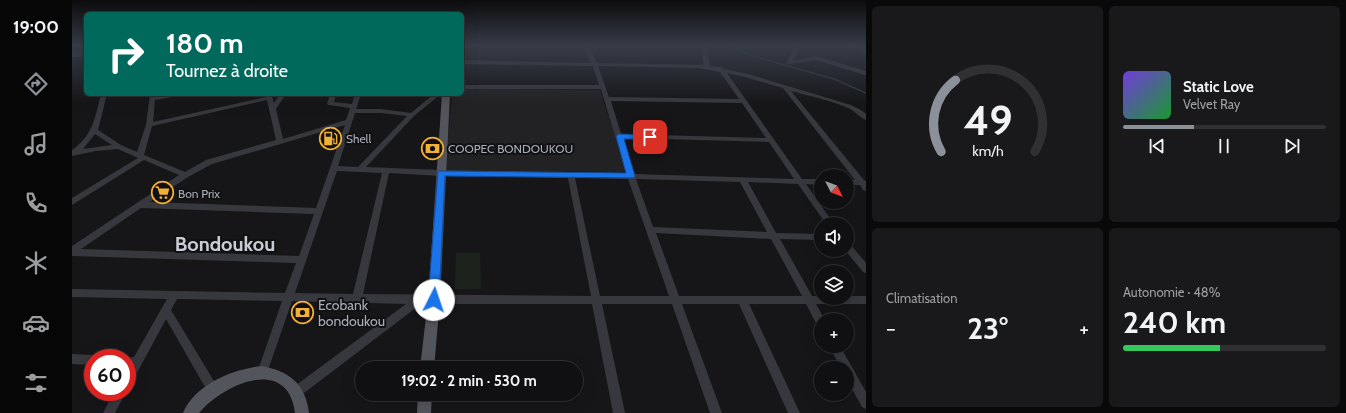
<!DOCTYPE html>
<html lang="fr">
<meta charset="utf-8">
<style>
:root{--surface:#101012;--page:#19191b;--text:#f1f3f6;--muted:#9c9d9f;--line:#303032;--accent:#8c9099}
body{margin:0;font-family:Cabin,sans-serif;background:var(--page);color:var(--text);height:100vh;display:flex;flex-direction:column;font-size:15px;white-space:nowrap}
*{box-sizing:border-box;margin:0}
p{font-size:13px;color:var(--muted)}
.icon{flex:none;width:22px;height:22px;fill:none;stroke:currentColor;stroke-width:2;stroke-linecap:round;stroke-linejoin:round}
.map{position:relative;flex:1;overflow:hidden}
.panel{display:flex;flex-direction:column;gap:6px;padding:6px;background:#09090a;width:480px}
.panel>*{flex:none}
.hud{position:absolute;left:12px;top:12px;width:380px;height:84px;border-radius:6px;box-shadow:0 4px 16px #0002,0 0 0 1px var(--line);background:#00695c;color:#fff;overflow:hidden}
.needle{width:26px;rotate:132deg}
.buttons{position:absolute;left:742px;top:169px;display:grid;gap:8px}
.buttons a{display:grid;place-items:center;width:40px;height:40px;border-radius:50%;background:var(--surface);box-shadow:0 4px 16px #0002,0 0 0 1px var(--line);font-size:20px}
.speed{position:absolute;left:12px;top:349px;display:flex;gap:8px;font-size:20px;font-weight:700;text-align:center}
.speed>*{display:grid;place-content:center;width:52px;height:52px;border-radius:50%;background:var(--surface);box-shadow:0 4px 16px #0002,0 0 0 1px var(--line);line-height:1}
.speed .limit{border:6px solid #d22;background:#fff;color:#111}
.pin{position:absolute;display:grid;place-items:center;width:34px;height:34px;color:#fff;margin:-17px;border-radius:8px;box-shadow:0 2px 6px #0006}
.me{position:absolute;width:44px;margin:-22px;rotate:4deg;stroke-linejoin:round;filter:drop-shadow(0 0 3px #0008)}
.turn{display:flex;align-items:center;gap:14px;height:84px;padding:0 16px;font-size:18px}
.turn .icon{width:52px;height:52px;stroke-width:2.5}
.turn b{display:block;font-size:28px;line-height:34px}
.big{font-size:30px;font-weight:700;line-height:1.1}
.panel .card{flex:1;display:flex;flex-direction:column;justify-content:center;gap:6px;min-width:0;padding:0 14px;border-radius:6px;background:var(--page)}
.panel .dial{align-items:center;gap:0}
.dial svg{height:104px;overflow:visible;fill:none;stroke:var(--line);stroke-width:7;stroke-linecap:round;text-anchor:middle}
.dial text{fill:var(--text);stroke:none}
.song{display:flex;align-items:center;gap:12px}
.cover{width:48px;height:48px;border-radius:6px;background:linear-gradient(135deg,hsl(260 70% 55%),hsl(130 70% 35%))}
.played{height:4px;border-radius:2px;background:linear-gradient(90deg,var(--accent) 35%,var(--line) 35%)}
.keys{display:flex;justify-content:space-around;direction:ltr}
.heat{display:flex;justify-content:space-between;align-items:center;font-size:22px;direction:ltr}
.charge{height:6px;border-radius:3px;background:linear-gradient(90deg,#34c759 48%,var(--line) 0)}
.panel .tiles{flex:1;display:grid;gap:6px;grid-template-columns:repeat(2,1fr)}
.trip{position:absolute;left:283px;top:361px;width:228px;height:40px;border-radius:20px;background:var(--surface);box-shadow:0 4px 16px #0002,0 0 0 1px var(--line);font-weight:700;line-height:40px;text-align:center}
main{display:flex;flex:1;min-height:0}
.dock{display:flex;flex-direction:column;width:72px;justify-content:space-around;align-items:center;background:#060607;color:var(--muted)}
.dock .icon{width:28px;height:28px}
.dock .selected{color:var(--accent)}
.dock b{font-size:18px;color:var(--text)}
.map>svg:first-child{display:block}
.built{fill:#222225}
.green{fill:#1c231d}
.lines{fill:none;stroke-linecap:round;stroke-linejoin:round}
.stream{stroke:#2c353c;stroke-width:1.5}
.minor{fill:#37383d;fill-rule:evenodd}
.major{fill:#53555c;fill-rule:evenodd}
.route{fill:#1a73e8;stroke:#114b97}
.labels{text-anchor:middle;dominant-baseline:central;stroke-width:4;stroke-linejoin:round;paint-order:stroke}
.poi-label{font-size:12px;fill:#a8adb8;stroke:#111113;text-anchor:start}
.near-poi-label{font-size:14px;fill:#a8adb8;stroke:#111113;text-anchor:start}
.town-label{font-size:20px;font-weight:bold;fill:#c9ccd4;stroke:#111113}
</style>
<main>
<nav class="dock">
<b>19:00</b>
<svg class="icon selected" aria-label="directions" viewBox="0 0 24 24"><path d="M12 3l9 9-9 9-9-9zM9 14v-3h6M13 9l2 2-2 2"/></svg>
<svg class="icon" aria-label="music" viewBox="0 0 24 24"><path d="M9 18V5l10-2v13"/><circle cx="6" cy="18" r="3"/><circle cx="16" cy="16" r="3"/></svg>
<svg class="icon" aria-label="phone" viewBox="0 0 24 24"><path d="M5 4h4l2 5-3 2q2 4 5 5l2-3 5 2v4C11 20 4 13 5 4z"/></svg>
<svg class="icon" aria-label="climate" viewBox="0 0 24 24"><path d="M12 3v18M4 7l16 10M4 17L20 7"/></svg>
<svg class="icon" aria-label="car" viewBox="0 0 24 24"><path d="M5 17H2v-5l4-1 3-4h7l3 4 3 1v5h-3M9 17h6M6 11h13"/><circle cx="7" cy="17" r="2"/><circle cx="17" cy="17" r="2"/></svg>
<svg class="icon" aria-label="filters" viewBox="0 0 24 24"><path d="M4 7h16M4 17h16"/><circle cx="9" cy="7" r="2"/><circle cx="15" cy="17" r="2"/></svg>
</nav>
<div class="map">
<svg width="794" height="413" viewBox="0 0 794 413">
<rect width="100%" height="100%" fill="#161618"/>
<path class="built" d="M390 89 528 90 555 172 373 170 380 94H390Z"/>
<path class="green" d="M384 253H408L409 289H383Z"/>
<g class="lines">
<path class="stream" d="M657 46 681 56 762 79 794 93"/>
<g class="minor">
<path d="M511 46H517L525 63 632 65 630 56 631 46H637L636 56 638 66 649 67 652 69 676 74 779 105 789 110 794 114V120C788 118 783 111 776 108 758 100 738 96 719 91L792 180 794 181V191L791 190 788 185H775V179L783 180 711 88 673 77 655 73 730 179H749V185L734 184 762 224H754L726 184 676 182 704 233 749 234V240L708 239 740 296H749V298H775V296H794V304H744L753 320H749V327L745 325 734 304H677L728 413H716L667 304H610L650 413H638L600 304H530L553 413H541L520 304H349L228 396 224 398 220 396 218 392 220 388 334 304 220 301 195 373 194 377 190 378 186 377 185 373 210 301 105 299 99 310 145 386 147 390 145 394 141 396 137 394 94 319 59 384 55 385V369L56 367H55V358H52L62 357 95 299 0 297V289L213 293 224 263 0 256V246L107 175 72 160 0 205V198L66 158 46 149 24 151 0 156V150C21 135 23 118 29 94H35L26 130 49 145 65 152 74 125 78 94H84V96L96 94H109L106 96 83 100 81 122 194 97 195 94H199L202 103 208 94H214L204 109 211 139 274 120 278 108 256 105 255 104 258 94H264L262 102 280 104 283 94H289L284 109H309L339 113 362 94H369L342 116 294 167 369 170 554 173 529 89H390V85H527L521 66 390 64V60L519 63ZM526 66 627 68 648 72 667 99 537 97ZM195 100 204 140 134 160 113 172 72 155 80 126ZM539 101 670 103 694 138 549 134ZM283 113H309L335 116 286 167 266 166ZM273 125 244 208 78 202 116 177 140 164ZM23 134 40 145 11 149ZM551 138 697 142 722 179 562 174ZM265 171 310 173 281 294 223 293ZM317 173 369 176 496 178 519 296 291 294ZM503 178 556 179 597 296H528ZM564 179 668 182 695 232 581 227ZM69 208 242 214 227 256 9 249ZM584 233 699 239 730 296H607Z"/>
<path d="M722 46H728L722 61 743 56 794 71V75L743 60 716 64 715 63Z"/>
<path d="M770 46H779L794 49V53Z"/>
<path d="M14 52V56L0 57V53Z"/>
<path d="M775 243 778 244 794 263V273L791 272 773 250H775Z"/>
<path d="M757 346H768L794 392V409L790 407 775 380V368H769Z"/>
<path d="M0 354 21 355 25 358H21V365L0 364Z"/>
<path d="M42 392H54L43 413H31Z"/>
</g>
<g class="major">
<path d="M370 94H378L368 300 362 368H348L356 300Z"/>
<path d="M189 366C217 371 233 383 237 413H223C216 355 151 384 127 413H111C122 385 161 369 189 366Z"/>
<path d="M346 394H360L359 413H345Z"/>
</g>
</g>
<linearGradient id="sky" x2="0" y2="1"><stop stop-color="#0c0c0d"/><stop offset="0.44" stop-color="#363c48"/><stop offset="1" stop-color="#363c48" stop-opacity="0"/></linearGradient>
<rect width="794" height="104" fill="url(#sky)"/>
<path class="route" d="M547 134 578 135 581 137 578 139H552L563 176 562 178 373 176 367 300 366 303 362 304 358 303 356 300 366 171 554 173 544 136Z"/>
<defs>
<symbol id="fuel-ring" viewBox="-11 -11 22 22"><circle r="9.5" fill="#111113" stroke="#f2b134" stroke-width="1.5"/><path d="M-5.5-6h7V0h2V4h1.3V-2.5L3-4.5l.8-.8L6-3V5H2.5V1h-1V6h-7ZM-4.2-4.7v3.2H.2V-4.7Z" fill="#f2b134"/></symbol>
<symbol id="bank-ring" viewBox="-11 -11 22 22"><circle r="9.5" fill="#111113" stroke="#f2b134" stroke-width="1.5"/><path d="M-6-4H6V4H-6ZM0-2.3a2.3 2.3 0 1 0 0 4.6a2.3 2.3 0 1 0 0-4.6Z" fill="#f2b134"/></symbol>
<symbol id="supermarket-ring" viewBox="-11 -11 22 22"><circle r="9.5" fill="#111113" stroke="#f2b134" stroke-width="1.5"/><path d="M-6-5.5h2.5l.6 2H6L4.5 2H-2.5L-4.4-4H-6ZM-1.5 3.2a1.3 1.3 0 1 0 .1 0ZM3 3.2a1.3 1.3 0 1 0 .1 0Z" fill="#f2b134"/></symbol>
</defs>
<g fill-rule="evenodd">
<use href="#fuel-ring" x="246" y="126" width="25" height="25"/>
<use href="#bank-ring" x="348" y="136" width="25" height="25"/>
<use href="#supermarket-ring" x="78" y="180" width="25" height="25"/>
<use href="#bank-ring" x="218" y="300" width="25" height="25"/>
</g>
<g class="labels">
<g class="poi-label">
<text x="274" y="138">Shell</text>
<text x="376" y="148">COOPEC BONDOUKOU</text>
<text x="106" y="193">Bon Prix</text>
</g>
<g class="near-poi-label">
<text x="246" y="305">Ecobank<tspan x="246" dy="16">bondoukou</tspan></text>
</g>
<g class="town-label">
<text x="153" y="244">Bondoukou</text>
</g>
</g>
</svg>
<div class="buttons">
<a><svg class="needle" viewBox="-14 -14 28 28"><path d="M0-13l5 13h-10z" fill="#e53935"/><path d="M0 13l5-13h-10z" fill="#9c9d9f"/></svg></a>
<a><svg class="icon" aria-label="sound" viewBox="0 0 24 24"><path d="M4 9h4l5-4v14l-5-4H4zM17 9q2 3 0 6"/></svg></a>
<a><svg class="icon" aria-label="layers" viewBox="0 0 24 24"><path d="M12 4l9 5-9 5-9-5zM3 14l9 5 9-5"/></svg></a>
<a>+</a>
<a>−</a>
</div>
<div class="speed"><div class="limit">60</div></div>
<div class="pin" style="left:578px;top:137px;background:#d93025"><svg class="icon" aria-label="arrive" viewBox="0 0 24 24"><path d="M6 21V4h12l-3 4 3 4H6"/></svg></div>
<svg class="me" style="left:362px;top:300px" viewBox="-20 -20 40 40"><circle r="19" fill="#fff"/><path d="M0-13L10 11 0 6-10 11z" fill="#1a73e8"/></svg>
<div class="trip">19:02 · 2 min · 530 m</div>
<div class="hud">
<div class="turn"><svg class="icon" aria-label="right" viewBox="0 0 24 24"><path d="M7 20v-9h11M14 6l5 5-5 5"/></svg><div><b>180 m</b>Tournez à droite</div></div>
</div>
</div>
<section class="panel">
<div class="tiles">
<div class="card dial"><svg viewBox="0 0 100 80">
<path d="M14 69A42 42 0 1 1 86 69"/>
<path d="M14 69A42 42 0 0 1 25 14" stroke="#8c9099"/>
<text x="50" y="56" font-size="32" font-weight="700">49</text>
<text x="50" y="72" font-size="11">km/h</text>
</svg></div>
<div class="card">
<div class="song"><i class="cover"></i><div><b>Static Love</b><p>Velvet Ray</p></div></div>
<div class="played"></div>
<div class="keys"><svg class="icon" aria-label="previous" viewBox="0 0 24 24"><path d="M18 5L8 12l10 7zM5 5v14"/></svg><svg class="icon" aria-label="pause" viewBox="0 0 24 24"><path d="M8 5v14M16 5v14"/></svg><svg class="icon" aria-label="next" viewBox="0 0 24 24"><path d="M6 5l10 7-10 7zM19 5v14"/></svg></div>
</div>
<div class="card"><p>Climatisation</p>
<div class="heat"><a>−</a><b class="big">23°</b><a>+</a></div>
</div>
<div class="card"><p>Autonomie · 48%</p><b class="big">240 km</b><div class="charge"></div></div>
</div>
</section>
</main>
